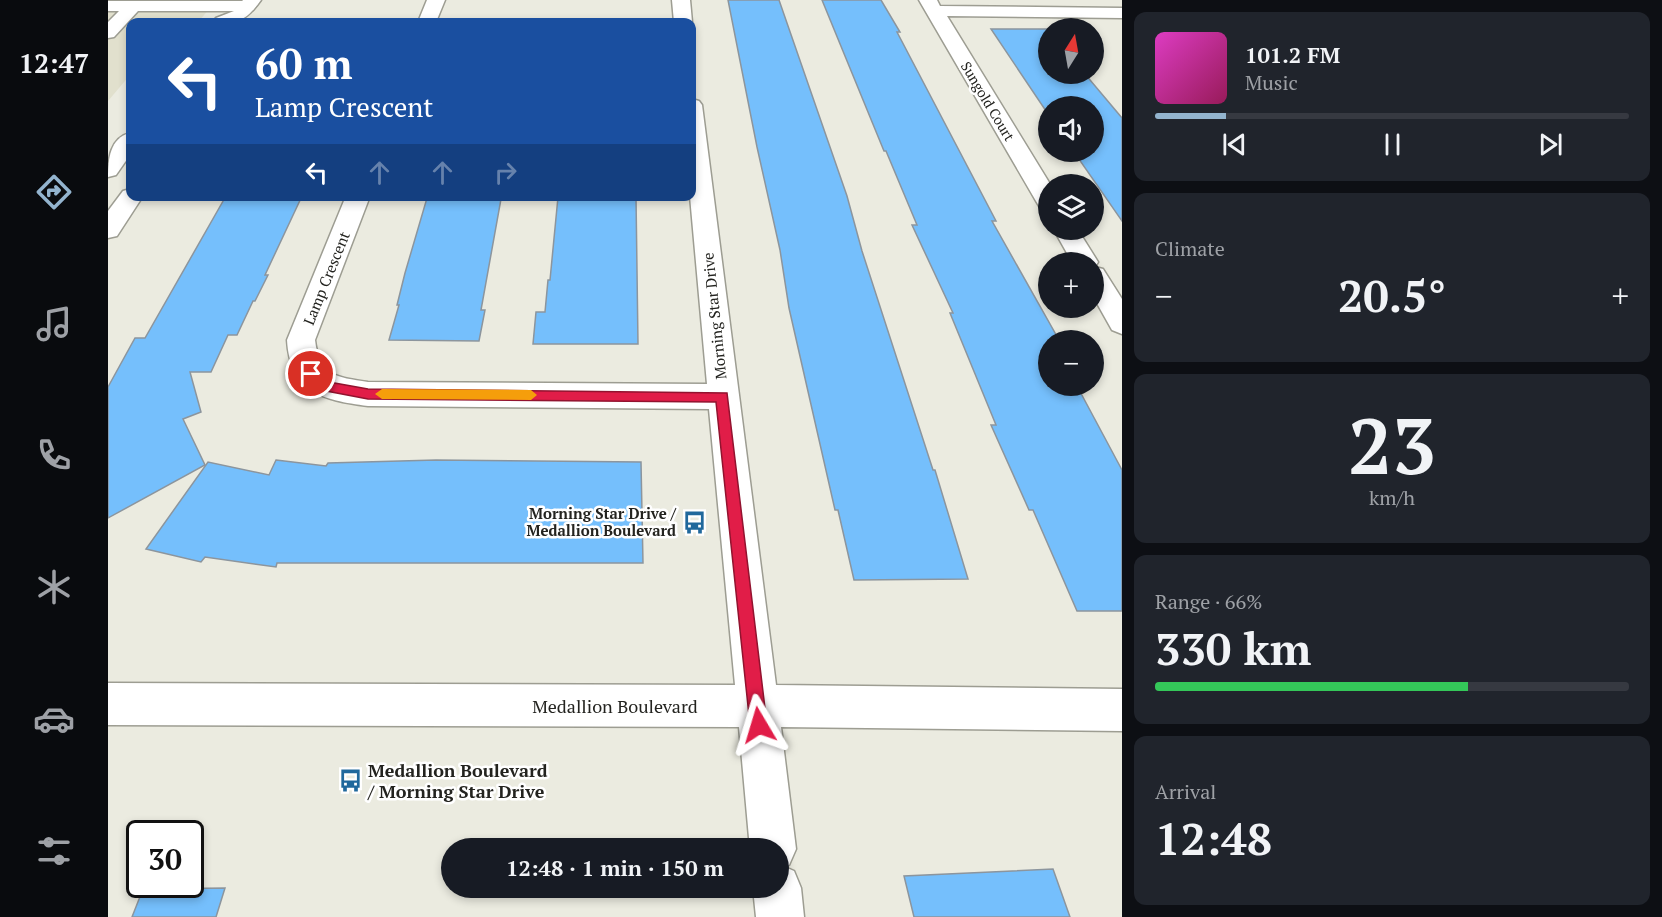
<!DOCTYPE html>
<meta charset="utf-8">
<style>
:root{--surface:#171b24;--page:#20242c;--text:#f1f3f6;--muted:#9ea1a6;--line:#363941;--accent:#93b4ce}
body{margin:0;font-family:"PT Serif",serif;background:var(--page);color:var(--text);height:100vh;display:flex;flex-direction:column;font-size:22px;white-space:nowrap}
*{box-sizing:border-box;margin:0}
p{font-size:20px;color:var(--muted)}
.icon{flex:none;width:33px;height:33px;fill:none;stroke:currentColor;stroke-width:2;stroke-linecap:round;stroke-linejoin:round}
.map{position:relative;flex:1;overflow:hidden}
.sheet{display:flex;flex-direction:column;gap:12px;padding:12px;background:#0d0f14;width:540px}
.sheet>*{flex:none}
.guide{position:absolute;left:18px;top:18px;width:570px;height:183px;border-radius:12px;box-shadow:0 3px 9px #0003;background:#1a4fa0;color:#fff;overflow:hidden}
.needle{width:39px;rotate:11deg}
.buttons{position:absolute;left:930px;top:18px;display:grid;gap:12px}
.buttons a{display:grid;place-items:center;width:66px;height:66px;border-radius:50%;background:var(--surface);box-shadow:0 3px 9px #0003;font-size:30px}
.speed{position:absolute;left:18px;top:820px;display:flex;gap:12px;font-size:30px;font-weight:700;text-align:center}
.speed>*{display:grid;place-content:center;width:78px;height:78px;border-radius:50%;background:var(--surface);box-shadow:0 3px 9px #0003;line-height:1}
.speed .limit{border:3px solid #111;border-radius:9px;background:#fff;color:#111}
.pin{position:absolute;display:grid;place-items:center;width:51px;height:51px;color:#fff;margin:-26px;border:3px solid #fff;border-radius:50%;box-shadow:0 2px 6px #0007}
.me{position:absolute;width:66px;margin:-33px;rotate:353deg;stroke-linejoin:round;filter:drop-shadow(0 0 4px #0008)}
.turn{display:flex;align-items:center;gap:21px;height:126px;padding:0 30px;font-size:27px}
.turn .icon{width:78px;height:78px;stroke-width:2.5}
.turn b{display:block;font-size:42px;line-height:51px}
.lanes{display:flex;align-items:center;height:57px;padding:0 30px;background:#0003;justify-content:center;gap:30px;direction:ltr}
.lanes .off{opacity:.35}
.big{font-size:45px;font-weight:800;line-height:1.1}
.sheet .widget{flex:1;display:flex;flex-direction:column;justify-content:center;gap:9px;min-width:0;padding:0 21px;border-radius:12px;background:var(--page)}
.sheet .dial{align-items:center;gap:0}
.dial b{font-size:78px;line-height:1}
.song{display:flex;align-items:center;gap:18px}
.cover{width:72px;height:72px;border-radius:9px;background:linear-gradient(135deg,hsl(310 70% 55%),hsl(330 70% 35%))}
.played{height:6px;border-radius:3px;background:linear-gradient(90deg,var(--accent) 15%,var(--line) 15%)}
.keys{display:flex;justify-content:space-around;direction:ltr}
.heat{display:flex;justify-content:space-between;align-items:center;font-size:33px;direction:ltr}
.charge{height:9px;border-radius:4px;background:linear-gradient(90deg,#34c759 66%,var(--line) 0)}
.trip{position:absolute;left:333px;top:838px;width:348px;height:60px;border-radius:30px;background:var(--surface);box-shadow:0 3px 9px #0003;font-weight:800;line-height:60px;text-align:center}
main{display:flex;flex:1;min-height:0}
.tabs{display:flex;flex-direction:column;width:108px;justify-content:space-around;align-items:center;background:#090b0e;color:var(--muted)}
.tabs .icon{width:42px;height:42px}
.tabs .active{color:var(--accent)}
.tabs b{font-size:27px;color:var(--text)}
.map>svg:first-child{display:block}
.built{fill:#e1e0cd}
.building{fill:#75bffc;stroke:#8c959d;stroke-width:1.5}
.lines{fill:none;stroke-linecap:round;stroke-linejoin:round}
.minor-casing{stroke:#9d9d92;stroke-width:3}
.major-casing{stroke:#9d9d92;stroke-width:3}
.minor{fill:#fff;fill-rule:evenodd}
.major{fill:#fff;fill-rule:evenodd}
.route{fill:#e11d48;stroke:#92132f;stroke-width:1.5}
.slow{fill:#f59e0b}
.labels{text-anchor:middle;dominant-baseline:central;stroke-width:5;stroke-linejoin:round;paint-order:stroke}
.far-street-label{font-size:14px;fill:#23231f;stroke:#fff}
.street-label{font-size:15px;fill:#23231f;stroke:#fff}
.poi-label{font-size:15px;font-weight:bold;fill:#23231f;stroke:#fff;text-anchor:end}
.near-street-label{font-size:18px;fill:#23231f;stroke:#fff}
.near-poi-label{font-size:18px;font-weight:bold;fill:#23231f;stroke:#fff;text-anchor:start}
</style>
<main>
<nav class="tabs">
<b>12:47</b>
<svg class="icon active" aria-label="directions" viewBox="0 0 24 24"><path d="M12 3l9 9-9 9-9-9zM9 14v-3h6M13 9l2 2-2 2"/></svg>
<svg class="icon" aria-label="music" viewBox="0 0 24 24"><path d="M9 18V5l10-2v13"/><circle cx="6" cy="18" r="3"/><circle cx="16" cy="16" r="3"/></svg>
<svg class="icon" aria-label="phone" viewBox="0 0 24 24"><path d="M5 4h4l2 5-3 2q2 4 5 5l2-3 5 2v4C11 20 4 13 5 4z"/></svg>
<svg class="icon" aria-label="climate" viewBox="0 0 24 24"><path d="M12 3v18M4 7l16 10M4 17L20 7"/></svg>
<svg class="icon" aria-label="car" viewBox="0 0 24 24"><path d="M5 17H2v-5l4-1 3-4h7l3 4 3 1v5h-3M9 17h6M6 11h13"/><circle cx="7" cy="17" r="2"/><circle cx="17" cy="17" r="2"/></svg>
<svg class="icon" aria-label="filters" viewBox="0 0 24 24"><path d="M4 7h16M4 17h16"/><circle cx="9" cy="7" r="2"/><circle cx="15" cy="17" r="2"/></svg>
</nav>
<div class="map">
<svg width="1014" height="917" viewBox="0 0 1014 917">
<rect width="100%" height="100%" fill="#ebebe0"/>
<path class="built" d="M0 0H109L90 22H22V75L0 101Z"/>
<g class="building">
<path d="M620 0H671L739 196 754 251 825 470H827L860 579 746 580 730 510H727L681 308 672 250 649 147Z"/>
<path d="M714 0H773L792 32H789L888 221H884L951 340H940V386H969L1014 470V611H969L925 510H921L883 425H888L842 313H845L804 225H809L778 151H776Z"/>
<path d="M883 29H940V74H977L1014 118V221L966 152H986V106H940V114Z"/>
<path d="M118 196H194L157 275H160L147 301H145L129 335H120L103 372H82L93 412 75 419 97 465 0 518V387L27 338H37Z"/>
<path d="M450 197H528L530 344H425L428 312H437L440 280H442Z"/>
<path d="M319 198 393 199 373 310H377L371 341 281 340 291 305H289L297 273Z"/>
<path d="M168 460 218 466 220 463 328 460 533 462 535 563H169L168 567 97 557 93 562 38 549 100 462 161 475Z"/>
<path d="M945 869 962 917H806L796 876Z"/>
<path d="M117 888 108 917H24L35 889Z"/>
</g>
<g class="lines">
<defs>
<g id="minor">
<path d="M319 0H337L328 22H310Z"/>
<path d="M564 0H582L584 22V23L566 22Z"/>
<path d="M811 0H829L832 6 1014 8V18L839 16 942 184 940 208 931 206 928 201Z"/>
<path d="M0 1H139L145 2 148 6 145 10 139 11H30L6 37 0 38V22L11 11H0Z"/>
<path d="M584 99 591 101 594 105 668 685 1014 689V731L673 727 688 849 681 865 677 867 686 871 693 888 696 917H648L645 888H670V849H642L631 727 0 725V683L627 685 601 409 260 406C214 400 182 392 179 340L238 196H262L207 340C211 376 228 377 260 382L599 384 582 196Z"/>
<path d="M946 230H970L990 262 987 267 995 269 1014 299V334L1004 330 986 298V262H964Z"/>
</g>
<g id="major">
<path d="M135 0H153C137 22 132 22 105 22L108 18 126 11Z"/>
<path d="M22 133V155L8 175 0 177C0 159 2 138 22 133Z"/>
<path d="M22 189V196H35L9 236 0 238V211L15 191Z"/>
</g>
</defs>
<use href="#minor" class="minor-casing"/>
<use href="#major" class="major-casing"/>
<use href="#minor" class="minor"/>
<use href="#major" class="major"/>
</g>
<path class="route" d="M203 369 221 382 260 389 619 393 659 725 657 732 651 734 645 732 642 725 608 402 260 399 213 390 196 374Z"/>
<path class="slow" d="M274 389 423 390 429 395 423 400 274 399 267 394Z"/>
<defs>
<symbol id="bus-bare" viewBox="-9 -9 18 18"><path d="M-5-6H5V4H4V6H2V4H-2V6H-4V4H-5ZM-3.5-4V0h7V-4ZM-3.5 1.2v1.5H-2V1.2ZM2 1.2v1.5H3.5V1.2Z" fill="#20689c" stroke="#fff" stroke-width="2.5" paint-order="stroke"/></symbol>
</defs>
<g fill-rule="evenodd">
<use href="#bus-bare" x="570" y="506" width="33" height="33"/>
<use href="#bus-bare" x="226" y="764" width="33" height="33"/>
</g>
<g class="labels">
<g class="far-street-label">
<text transform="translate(880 101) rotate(59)">Sungold Court</text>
</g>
<g class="street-label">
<text transform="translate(218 278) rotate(-68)">Lamp Crescent</text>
<text transform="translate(606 316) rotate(-96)">Morning Star Drive</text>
</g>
<g class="poi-label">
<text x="568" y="513">Morning Star Drive /<tspan x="568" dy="17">Medallion Boulevard</tspan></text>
</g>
<g class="near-street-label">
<text x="507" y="706">Medallion Boulevard</text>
</g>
<g class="near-poi-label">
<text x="260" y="770">Medallion Boulevard<tspan x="260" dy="21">/ Morning Star Drive</tspan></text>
</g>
</g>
</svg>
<div class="buttons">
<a><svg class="needle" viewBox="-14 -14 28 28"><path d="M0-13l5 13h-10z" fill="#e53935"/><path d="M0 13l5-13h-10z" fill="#9ea1a6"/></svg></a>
<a><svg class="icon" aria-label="sound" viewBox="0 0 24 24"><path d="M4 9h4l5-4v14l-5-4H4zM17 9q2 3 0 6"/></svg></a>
<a><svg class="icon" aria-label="layers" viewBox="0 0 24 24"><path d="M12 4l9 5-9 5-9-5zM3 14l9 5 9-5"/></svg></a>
<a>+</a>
<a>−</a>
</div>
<div class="speed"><div class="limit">30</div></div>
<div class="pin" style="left:203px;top:374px;background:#d93025"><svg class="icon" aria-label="arrive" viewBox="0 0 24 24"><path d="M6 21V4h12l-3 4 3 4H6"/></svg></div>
<svg class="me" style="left:651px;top:725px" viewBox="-20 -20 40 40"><path d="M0-17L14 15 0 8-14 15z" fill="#e11d48" stroke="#fff" stroke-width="4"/></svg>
<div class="trip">12:48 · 1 min · 150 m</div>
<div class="guide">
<div class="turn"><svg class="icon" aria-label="left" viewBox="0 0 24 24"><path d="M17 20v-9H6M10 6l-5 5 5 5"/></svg><div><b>60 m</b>Lamp Crescent</div></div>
<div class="lanes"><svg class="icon" aria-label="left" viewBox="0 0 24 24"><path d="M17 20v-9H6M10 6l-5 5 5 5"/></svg><svg class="icon off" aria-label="ahead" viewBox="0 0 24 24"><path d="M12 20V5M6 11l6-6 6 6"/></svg><svg class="icon off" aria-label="ahead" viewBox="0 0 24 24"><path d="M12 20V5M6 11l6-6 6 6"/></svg><svg class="icon off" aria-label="right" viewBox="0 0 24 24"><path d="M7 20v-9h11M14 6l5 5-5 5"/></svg></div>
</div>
</div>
<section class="sheet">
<div class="widget">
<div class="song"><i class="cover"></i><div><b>101.2 FM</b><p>Music</p></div></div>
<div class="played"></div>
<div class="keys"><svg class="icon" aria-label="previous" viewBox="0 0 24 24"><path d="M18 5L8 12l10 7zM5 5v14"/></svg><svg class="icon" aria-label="pause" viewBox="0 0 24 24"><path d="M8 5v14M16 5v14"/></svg><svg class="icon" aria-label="next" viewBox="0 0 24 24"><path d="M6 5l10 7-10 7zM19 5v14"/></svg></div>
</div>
<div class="widget"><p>Climate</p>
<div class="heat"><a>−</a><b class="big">20.5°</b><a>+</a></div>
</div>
<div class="widget dial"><b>23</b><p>km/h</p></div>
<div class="widget"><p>Range · 66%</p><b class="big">330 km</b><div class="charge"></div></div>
<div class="widget"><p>Arrival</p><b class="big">12:48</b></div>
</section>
</main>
